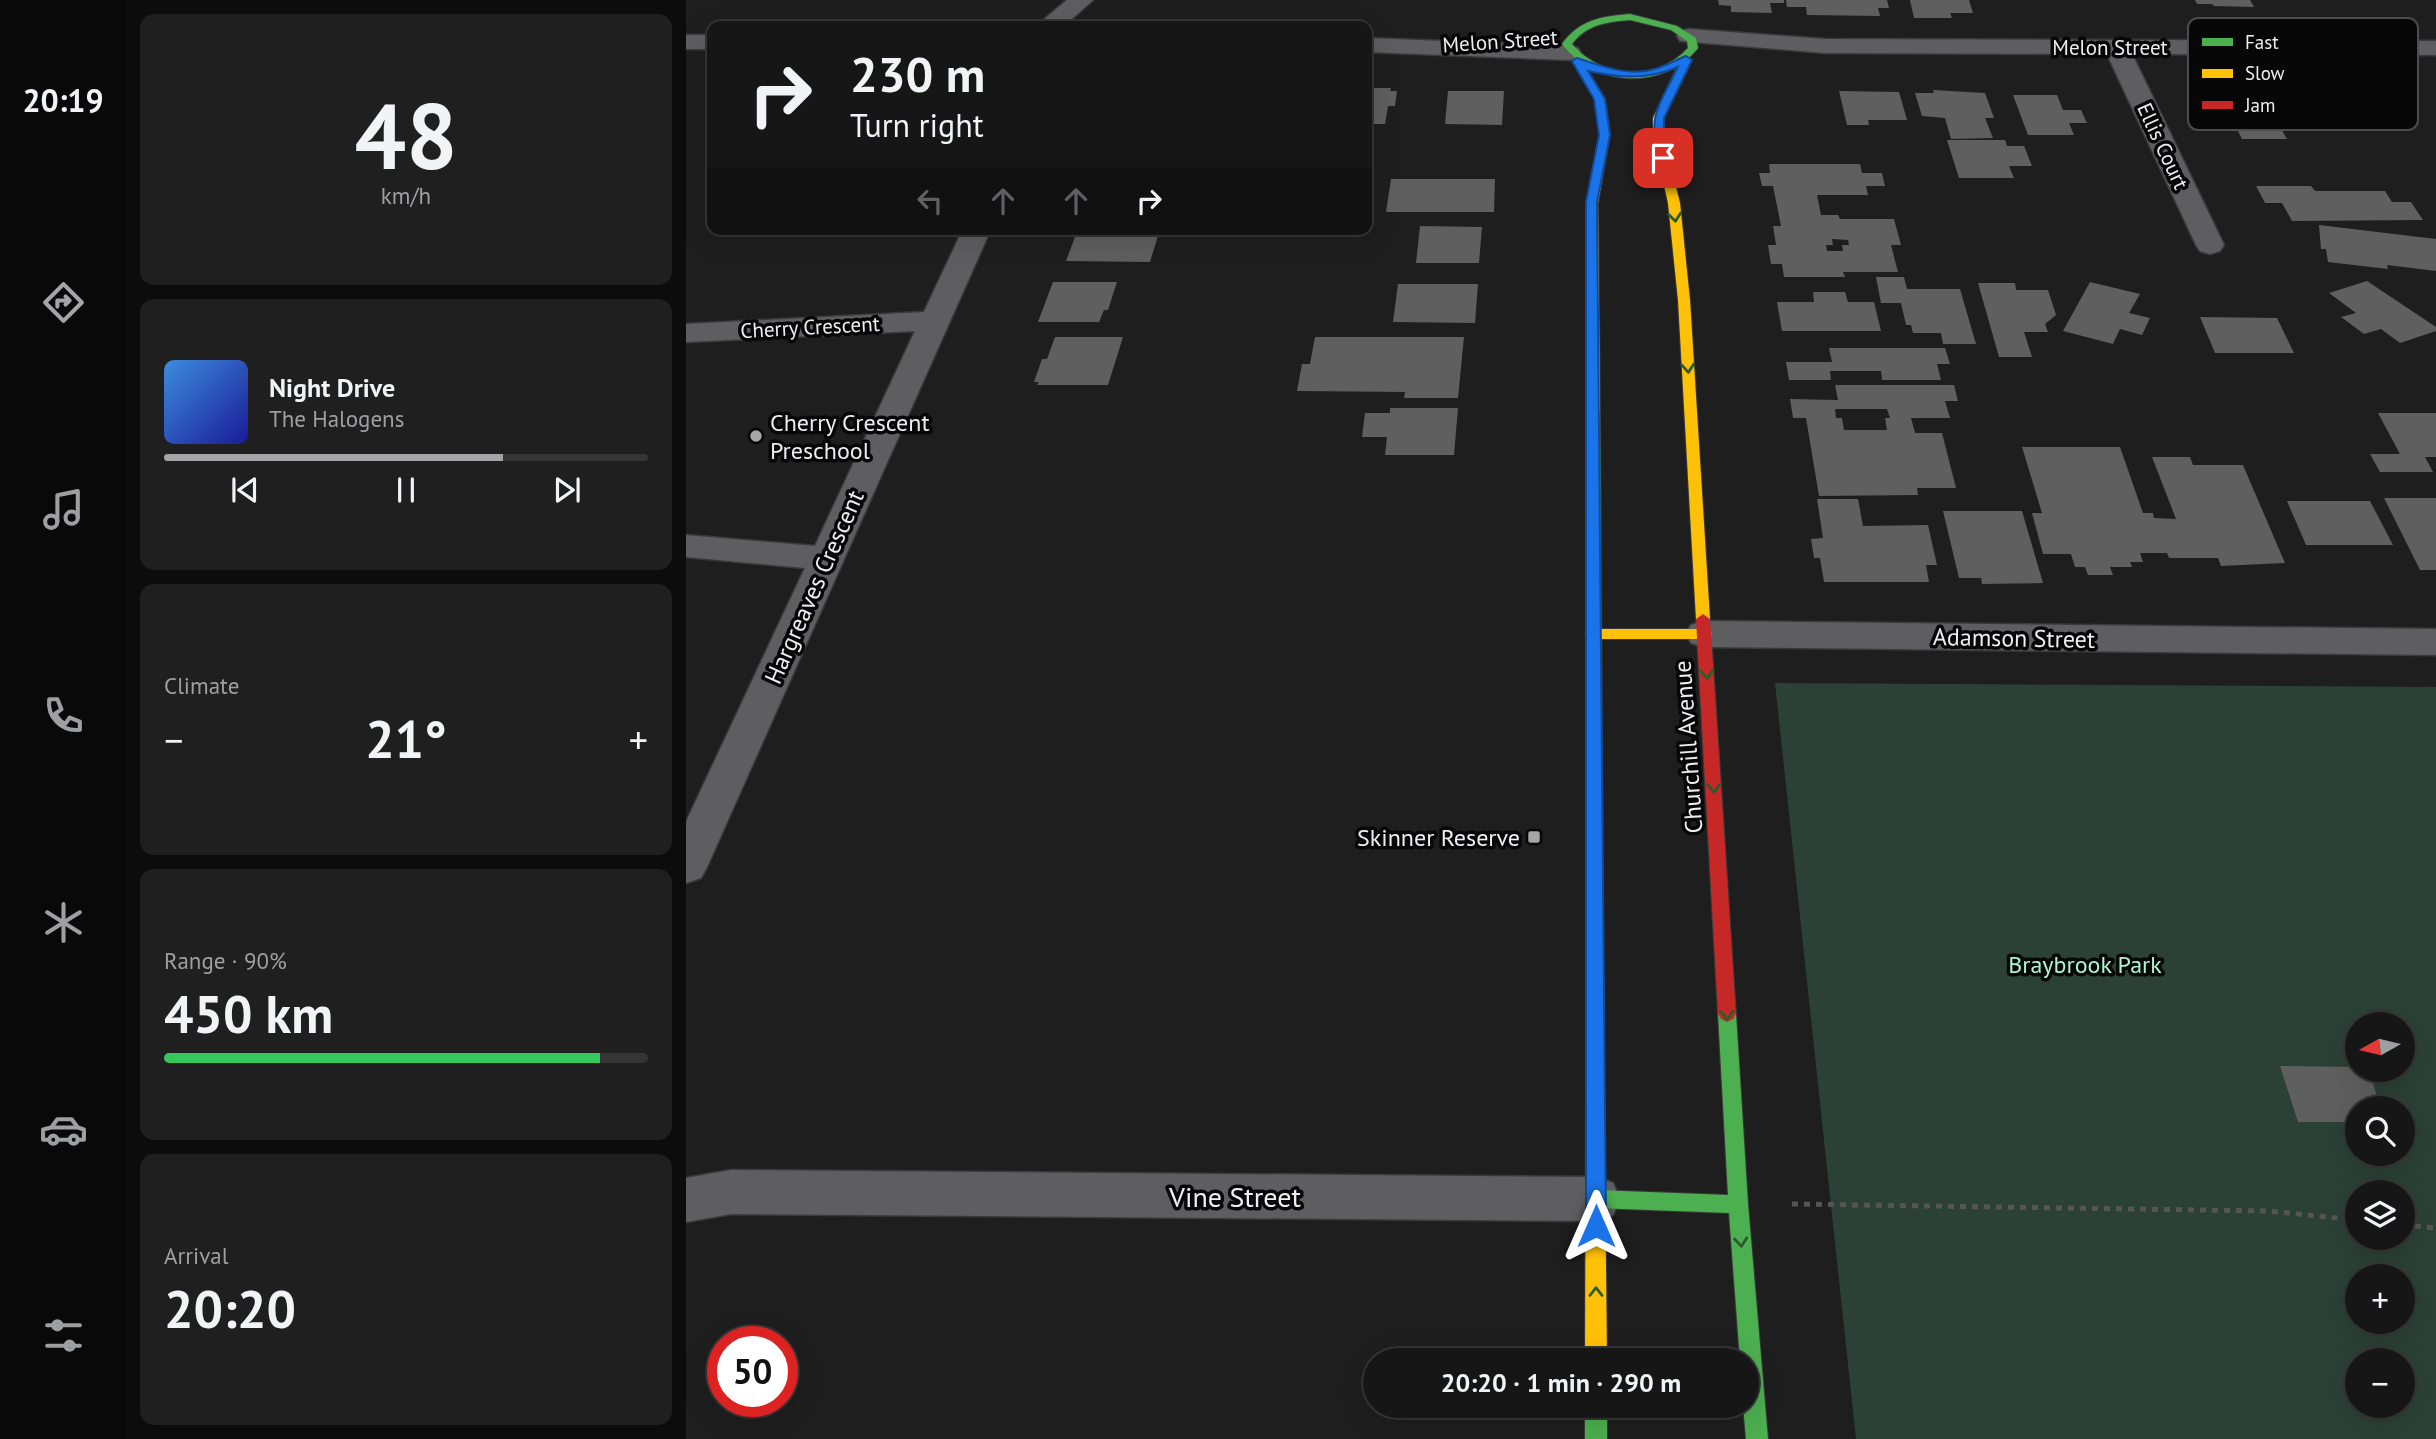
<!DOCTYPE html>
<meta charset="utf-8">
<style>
:root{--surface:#161617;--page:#1f1f20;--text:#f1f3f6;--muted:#9e9fa1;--line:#353536;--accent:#a5a5a8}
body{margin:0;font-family:"PT Sans",sans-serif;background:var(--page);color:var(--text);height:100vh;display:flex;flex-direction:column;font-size:26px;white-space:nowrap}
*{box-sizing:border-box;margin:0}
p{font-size:23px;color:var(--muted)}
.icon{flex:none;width:38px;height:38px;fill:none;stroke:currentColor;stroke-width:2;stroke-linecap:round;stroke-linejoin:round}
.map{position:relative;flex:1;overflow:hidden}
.sheet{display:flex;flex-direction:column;gap:14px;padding:14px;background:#0c0c0d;width:560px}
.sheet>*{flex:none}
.hud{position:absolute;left:21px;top:21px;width:665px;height:214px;border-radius:14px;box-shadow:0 7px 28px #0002,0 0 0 2px var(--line);background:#161617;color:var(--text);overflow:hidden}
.needle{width:46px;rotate:262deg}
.buttons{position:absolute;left:1659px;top:1012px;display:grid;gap:14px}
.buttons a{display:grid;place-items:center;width:70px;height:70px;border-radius:50%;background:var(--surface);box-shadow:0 7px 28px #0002,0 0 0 2px var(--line);font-size:35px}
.speed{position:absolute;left:21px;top:1326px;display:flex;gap:14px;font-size:35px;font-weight:700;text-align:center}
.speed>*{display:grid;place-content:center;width:91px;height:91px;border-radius:50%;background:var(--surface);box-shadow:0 7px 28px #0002,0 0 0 2px var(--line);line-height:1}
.speed .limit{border:10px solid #d22;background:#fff;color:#111}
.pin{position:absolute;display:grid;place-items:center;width:60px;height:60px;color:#fff;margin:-30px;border-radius:14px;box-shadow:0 4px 10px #0006}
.me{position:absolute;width:77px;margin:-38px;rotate:0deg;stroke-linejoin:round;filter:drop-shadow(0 0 5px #0008)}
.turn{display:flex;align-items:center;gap:24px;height:147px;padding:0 28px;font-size:32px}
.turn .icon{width:91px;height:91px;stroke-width:2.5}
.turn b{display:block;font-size:49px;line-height:60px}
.lanes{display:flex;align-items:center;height:66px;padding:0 28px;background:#0003;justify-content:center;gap:35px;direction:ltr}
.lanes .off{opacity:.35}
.big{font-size:52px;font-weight:800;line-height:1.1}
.sheet .widget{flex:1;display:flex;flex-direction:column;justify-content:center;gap:10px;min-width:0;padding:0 24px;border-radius:14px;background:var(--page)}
.sheet .dial{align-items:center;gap:0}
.dial b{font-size:91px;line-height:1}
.song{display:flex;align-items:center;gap:21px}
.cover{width:84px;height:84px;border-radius:10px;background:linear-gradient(135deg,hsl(210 70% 55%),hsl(240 70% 35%))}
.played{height:7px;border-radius:4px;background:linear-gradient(90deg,var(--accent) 70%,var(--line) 70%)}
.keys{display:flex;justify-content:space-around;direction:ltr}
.heat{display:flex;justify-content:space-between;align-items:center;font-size:38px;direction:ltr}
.charge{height:10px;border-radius:5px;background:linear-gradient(90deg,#34c759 90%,var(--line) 0)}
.trip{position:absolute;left:677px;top:1348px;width:396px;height:70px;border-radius:35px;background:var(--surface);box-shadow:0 7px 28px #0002,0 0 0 2px var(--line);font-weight:800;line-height:70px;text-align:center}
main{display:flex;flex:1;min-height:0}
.tab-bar{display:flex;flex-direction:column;width:126px;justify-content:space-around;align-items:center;background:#090909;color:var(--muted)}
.tab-bar .icon{width:49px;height:49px}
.tab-bar .active{color:var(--accent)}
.tab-bar b{font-size:32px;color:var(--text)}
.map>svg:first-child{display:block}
.green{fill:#2b4036;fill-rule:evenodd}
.building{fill:#5f5f5f;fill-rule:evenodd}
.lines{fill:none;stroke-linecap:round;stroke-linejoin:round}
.street-casing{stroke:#3a3a3b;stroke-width:3}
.fast-casing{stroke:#3a3a3b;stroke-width:2}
.slow-casing{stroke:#3a3a3b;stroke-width:2}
.jam-casing{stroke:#3a3a3b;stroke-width:2}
.path{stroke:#555556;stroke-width:5;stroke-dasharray:6 6;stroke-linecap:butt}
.street{fill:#5e5e60;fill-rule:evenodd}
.fast{fill:#4caf50;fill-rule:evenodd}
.slow{fill:#ffc107;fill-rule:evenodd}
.jam{fill:#c62828;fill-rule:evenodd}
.oneway{stroke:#2a5b2c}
.route{fill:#1a73e8;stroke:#114b97;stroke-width:2}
.poi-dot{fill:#a5a5a8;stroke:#070708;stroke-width:2.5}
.labels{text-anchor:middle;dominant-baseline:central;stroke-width:7;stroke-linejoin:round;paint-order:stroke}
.far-street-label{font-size:21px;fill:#eeeef1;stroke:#070708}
.poi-label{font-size:24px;fill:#eeeef1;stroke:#070708;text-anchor:start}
.street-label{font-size:24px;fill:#eeeef1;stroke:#070708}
.park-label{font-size:24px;fill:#adf4d3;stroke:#070708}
.near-street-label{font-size:28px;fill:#eeeef1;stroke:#070708}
.key{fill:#070708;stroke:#4c4c4e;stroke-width:2}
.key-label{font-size:19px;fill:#eeeef1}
</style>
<main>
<nav class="tab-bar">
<b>20:19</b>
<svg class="icon active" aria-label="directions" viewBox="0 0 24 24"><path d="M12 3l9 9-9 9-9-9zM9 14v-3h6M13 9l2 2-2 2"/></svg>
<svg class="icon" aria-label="music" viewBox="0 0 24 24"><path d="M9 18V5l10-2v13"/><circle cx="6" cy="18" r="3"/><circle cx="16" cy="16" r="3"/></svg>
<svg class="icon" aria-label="phone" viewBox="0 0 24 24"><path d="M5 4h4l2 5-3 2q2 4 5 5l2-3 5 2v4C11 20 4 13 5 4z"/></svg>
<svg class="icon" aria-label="climate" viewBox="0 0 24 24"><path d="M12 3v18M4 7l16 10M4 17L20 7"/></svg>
<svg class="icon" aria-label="car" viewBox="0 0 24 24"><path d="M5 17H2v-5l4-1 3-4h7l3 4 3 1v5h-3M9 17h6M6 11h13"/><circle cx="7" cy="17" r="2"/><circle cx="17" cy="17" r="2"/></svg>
<svg class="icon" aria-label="filters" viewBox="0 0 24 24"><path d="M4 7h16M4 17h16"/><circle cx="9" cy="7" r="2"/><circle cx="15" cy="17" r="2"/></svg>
</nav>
<section class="sheet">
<div class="widget dial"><b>48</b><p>km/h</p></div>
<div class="widget">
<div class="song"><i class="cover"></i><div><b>Night Drive</b><p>The Halogens</p></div></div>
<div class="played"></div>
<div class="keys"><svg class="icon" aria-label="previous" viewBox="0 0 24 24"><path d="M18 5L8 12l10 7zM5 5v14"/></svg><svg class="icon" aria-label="pause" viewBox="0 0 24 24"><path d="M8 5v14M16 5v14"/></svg><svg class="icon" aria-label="next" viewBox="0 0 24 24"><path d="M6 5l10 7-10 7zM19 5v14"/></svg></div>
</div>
<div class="widget"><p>Climate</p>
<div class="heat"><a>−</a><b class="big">21°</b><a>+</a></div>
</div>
<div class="widget"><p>Range · 90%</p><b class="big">450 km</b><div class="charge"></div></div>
<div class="widget"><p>Arrival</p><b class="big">20:20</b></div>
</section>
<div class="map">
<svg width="1750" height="1439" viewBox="0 0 1750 1439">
<rect width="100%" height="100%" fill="#1e1e1f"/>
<path class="green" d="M1089 683 1750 687V1439H1170ZM1671 1024H1717V1069H1671ZM1671 1108H1717V1153H1671ZM1671 1192H1717V1237H1671ZM1671 1276H1717V1321H1671ZM1671 1360H1717V1405H1671Z"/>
<g class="building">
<path d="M1032 0H1098V3H1084L1086 13 1045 12V6L1033 5Z"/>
<path d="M1100 0H1201L1203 8H1192L1194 16 1121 15 1120 7H1101Z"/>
<path d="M1224 0H1283L1287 13H1264L1266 18H1228Z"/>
<path d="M1509 0H1564L1568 7 1528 6 1526 4H1511Z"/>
<path d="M681 88H705L704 91H711L709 106H702L699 124H681Z"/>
<path d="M1247 90 1299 93 1308 118H1299L1307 138 1265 139 1259 118 1236 116 1229 93H1248Z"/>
<path d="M762 91H818L816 125 759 124Z"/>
<path d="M1153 91 1213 92 1221 120H1182L1183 125H1161Z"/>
<path d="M1327 95H1371L1377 110H1395L1401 123H1383L1388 135H1342Z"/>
<path d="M1534 98H1577L1601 139H1556L1550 127H1532L1524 113H1542Z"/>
<path d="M1261 140H1319L1321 146H1338L1346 166H1323L1328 178H1273Z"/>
<path d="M1083 164H1174L1176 173H1196L1199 186H1180L1182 195H1131L1135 215H1152L1154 219H1208L1215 245H1205L1212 272H1157L1159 277H1098L1096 264H1085L1082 245H1090L1087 226H1095L1087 186H1076L1073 173H1084ZM1146 239 1162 240 1163 245H1156L1157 251H1141L1140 245H1147Z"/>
<path d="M705 179H809L808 212H700Z"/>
<path d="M1570 186H1625L1629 191H1699L1706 202H1725L1737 220 1606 221 1596 203H1579Z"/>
<path d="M1633 225 1750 239V271L1701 265 1702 269 1642 262 1640 249H1635Z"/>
<path d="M734 226 796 227 793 263H730Z"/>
<path d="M392 229H474L464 262 380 261Z"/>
<path d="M1190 277H1218L1221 289H1274L1290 344H1257L1255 333H1227L1225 325H1220L1215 303H1195Z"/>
<path d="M1681 281 1750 327V331L1714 343 1695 329 1678 334 1655 317 1670 313 1643 293Z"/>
<path d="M367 282H431L422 310H418L413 322H352Z"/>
<path d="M1404 282 1454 294 1443 313 1464 318 1456 335 1434 329 1427 344 1377 331Z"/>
<path d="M1292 283H1329L1330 290H1362L1370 315 1359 324 1362 332H1338L1346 357H1313Z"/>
<path d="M712 284H792L789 323 707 322Z"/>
<path d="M1127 292H1159L1162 302H1188L1195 331H1096L1091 302H1128Z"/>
<path d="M1514 317 1591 318 1608 353H1529Z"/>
<path d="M369 337H437L422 385H351L353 382H348L356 359H361Z"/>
<path d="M629 337H778L772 398H718L719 392 611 391 616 364H624Z"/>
<path d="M1143 348H1259L1264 364H1251L1255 380H1196L1195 371H1144L1145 380H1103L1100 362H1146Z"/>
<path d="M1149 385H1268L1272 401H1259L1264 418H1225L1229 433H1256L1270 488H1231L1232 495 1133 496 1120 418H1107L1104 399 1152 400ZM1149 409H1201L1204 418H1199L1201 430H1158L1156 418H1150Z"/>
<path d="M704 408H772L768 455H699L701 437H676L679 413H704Z"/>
<path d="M1692 413H1750V457H1739L1747 472H1694L1684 454H1714Z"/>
<path d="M1336 447H1434L1457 513H1467L1468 518 1490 519 1466 457H1504L1507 465H1557L1599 563 1535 566 1532 558H1483L1481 553H1454L1457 562H1444L1446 567H1424L1427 575H1402L1399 567H1389L1385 554H1357L1346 513H1356Z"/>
<path d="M1698 498H1750V570H1734Z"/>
<path d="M1131 499H1172L1177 526 1242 525 1251 565H1240L1243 582H1138L1134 558H1128L1125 539 1137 538Z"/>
<path d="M1601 501H1684L1707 545H1620Z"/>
<path d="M1257 511H1336L1357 583 1296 584 1295 578H1273Z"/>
<path d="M1594 1066 1671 1067V1069H1682L1695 1108H1671V1122H1612Z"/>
</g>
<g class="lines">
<defs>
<g id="street">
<path d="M381 0H407L378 26H350Z"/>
<path d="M1003 29 1139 39 1750 41V55L1446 54 1538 245 1534 251 1524 254 1514 251 1510 245 1421 54 1139 53 994 41 991 36 994 31Z"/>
<rect x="0" y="35" width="26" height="14"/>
<path d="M681 38 883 46 892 48 895 53 892 58 883 60 681 52Z"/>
<path d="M277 229H305L21 867 15 878 0 883V822L119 568 0 557V535L129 546 229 331 0 342V324L238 312Z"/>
<path d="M1018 621 1750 629V655L1018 647 1005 643 1000 634 1005 625Z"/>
<path d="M45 1170 910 1177 927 1183 934 1199 927 1215 910 1221 45 1214 0 1222V1178Z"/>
</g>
<g id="fast">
<path d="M944 14 991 26 1010 38 1012 48C977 91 909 87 876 44 893 20 916 16 944 14ZM944 20 985 30 1001 41 1002 48C970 83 916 79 886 44 901 24 921 22 944 20Z"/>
<path d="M907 408 914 412 918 1078 916 1084 909 1086 902 1084 900 1078V412Z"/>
<path d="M1041 1006 1047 1009 1050 1014 1062 1204 1082 1439H1060L1057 1405H1060V1360H1054L1043 1213 910 1208 903 1205 900 1199 903 1193 910 1190 1042 1195 1032 1014 1035 1009Z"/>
<rect x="899" y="1405" width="22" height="34"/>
</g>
<g id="slow">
<path d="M1000 56 1005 59 977 118V136L994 203 1004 300 1024 619 1017 624 1010 619 992 300 982 203 967 136V118L995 59Z"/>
<path d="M891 58 896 61 919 99 924 134 912 203 914 412 907 416 900 412V203L914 134 909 99 886 61Z"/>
<path d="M907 629H1018L1026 634 1018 639H907L899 634Z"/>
<path d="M909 1070 916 1072 918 1078 921 1360H899L900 1078 902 1072Z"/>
</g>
<path id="jam" d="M1017 614 1024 619 1050 1014 1047 1019 1041 1022 1035 1019 1032 1014 1010 619Z"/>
</defs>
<use href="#street" class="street-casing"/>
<use href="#fast" class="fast-casing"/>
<use href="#slow" class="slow-casing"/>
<use href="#jam" class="jam-casing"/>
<g class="path">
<path d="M1106 1204 1582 1211 1671 1220"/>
<path d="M1717 1225 1750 1228"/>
</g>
<use href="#street" class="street"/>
<use href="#fast" class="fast"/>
<use href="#slow" class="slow"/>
<use href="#jam" class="jam"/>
</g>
<defs><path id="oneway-chevron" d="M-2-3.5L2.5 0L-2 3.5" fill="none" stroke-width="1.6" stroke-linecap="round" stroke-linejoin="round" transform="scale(1.75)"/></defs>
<g class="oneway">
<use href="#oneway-chevron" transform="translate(989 217) rotate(84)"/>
<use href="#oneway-chevron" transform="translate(1002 368) rotate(86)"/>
<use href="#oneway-chevron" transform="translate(1021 674) rotate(86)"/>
<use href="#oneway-chevron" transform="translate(1028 788) rotate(87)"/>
<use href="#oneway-chevron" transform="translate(1041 1015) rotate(87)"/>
<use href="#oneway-chevron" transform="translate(1055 1242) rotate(85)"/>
<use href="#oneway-chevron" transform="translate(910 1292) rotate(-90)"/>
</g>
<path class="route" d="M1000 56 1006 60 978 118V135L983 158 977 161 972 158C962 113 973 106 992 67 961 80 934 78 902 71L919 99 924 135 911 202 920 1226 917 1232 910 1235 903 1232 900 1226V202L913 135 908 99 886 61 891 58C915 66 943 77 969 69 980 66 990 60 1000 56Z"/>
<g class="poi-dot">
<circle cx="70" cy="436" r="7"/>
<rect x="841" y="830" width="14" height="14" rx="3.5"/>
</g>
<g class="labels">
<g class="far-street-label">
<text transform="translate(814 41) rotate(-4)">Melon Street</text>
<text x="1424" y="47">Melon Street</text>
<text transform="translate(1477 146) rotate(65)">Ellis Court</text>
<text transform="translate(124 327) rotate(-3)">Cherry Crescent</text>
</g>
<g class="poi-label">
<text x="84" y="422">Cherry Crescent<tspan x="84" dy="28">Preschool</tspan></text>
<text x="834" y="837" text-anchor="end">Skinner Reserve</text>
</g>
<g class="street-label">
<text transform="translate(128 587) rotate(-66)">Hargreaves Crescent</text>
<text transform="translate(1328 638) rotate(1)">Adamson Street</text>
<text transform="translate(1002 747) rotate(-94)">Churchill Avenue</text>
</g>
<g class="park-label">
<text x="1399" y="964">Braybrook Park</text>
</g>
<g class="near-street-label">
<text x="549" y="1196">Vine Street</text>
</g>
</g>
<rect x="1502" y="18" width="230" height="112" rx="10" class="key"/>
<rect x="1516" y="38" width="31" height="8" fill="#4caf50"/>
<rect x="1516" y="69" width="31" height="9" fill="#ffc107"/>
<rect x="1516" y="101" width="31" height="8" fill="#c62828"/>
<g class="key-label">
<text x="1559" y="49">Fast</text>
<text x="1559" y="80">Slow</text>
<text x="1559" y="112">Jam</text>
</g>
</svg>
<div class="buttons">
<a><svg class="needle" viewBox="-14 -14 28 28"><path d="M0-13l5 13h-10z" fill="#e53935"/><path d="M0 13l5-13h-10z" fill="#9e9fa1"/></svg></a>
<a><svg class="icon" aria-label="search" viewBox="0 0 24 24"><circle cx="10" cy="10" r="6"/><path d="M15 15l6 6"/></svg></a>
<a><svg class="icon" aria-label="layers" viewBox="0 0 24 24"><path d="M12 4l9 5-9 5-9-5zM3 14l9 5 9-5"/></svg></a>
<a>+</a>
<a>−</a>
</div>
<div class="speed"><div class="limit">50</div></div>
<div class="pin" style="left:977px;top:158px;background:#d93025"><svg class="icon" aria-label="arrive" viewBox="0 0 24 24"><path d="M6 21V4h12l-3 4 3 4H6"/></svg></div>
<svg class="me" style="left:910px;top:1226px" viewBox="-20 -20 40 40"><path d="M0-17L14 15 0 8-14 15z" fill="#1a73e8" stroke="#fff" stroke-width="4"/></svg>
<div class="trip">20:20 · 1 min · 290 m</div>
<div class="hud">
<div class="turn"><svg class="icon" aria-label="right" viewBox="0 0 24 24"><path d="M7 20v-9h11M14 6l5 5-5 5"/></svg><div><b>230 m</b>Turn right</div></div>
<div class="lanes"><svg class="icon off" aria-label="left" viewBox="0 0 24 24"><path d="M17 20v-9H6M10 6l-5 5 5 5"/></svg><svg class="icon off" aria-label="ahead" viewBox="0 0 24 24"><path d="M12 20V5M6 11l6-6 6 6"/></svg><svg class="icon off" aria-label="ahead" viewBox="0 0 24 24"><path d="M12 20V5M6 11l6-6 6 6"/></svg><svg class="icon" aria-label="right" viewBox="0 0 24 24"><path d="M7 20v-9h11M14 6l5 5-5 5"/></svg></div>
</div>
</div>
</main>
